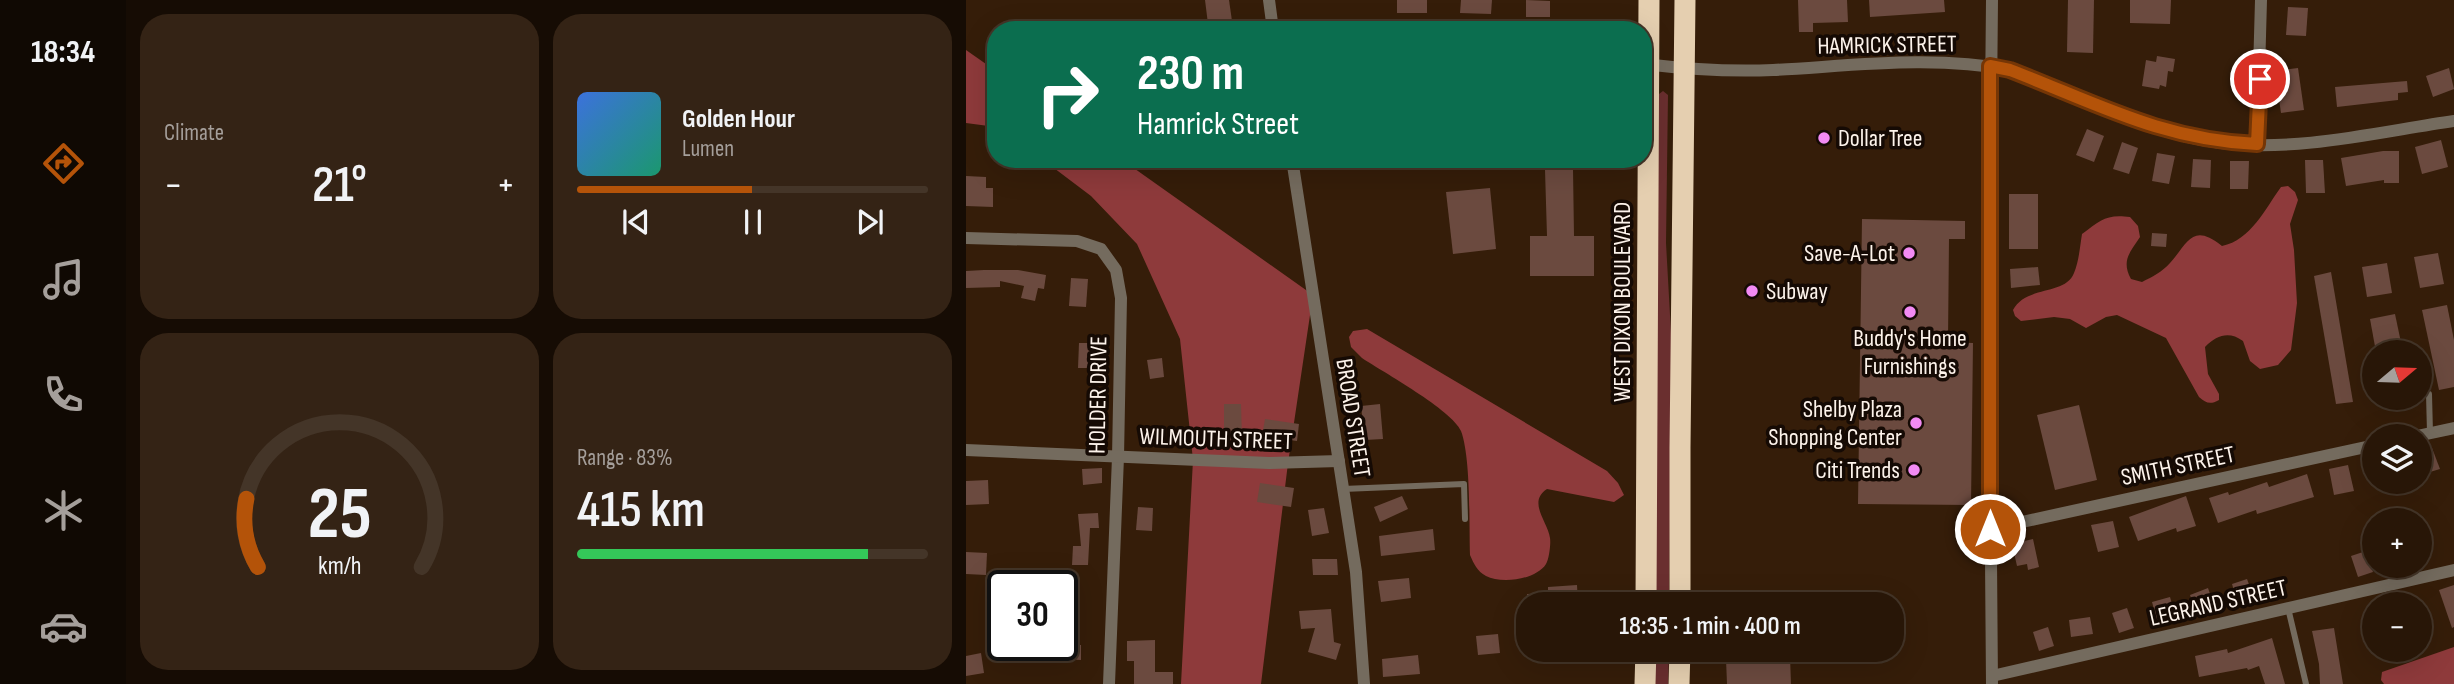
<!DOCTYPE html>
<meta charset="utf-8">
<style>
:root{--surface:#281607;--page:#342315;--text:#f1f3f6;--muted:#a59f9b;--line:#443528;--accent:#b45309}
body{margin:0;font-family:"Sofia Sans Condensed",sans-serif;background:var(--page);color:var(--text);height:100vh;display:flex;flex-direction:column;font-size:26px;white-space:nowrap}
*{box-sizing:border-box;margin:0}
p{font-size:23px;color:var(--muted)}
.icon{flex:none;width:38px;height:38px;fill:none;stroke:currentColor;stroke-width:2;stroke-linecap:round;stroke-linejoin:round}
.map{position:relative;flex:1;overflow:hidden}
.sheet{display:flex;flex-direction:column;gap:14px;padding:14px;background:#160c04;width:840px}
.sheet>*{flex:none}
.top-card{position:absolute;left:21px;top:21px;width:665px;height:147px;border-radius:28px;box-shadow:0 7px 28px #0002,0 0 0 2px var(--line);background:#0b6e4f;color:#fff;overflow:hidden}
.needle{width:46px;rotate:71deg}
.fabs{position:absolute;left:1396px;top:340px;display:grid;gap:14px}
.fabs a{display:grid;place-items:center;width:70px;height:70px;border-radius:50%;background:var(--surface);box-shadow:0 7px 28px #0002,0 0 0 2px var(--line);font-size:35px}
.speed{position:absolute;left:21px;top:570px;display:flex;gap:14px;font-size:35px;font-weight:700;text-align:center}
.speed>*{display:grid;place-content:center;width:91px;height:91px;border-radius:50%;background:var(--surface);box-shadow:0 7px 28px #0002,0 0 0 2px var(--line);line-height:1}
.speed .limit{border:4px solid #111;border-radius:10px;background:#fff;color:#111}
.pin{position:absolute;display:grid;place-items:center;width:60px;height:60px;color:#fff;margin:-30px;border:4px solid #fff;border-radius:50%;box-shadow:0 2px 7px #0007}
.me{position:absolute;width:77px;margin:-38px;rotate:0deg;stroke-linejoin:round;filter:drop-shadow(0 0 5px #0008)}
.turn{display:flex;align-items:center;gap:24px;height:147px;padding:0 35px;font-size:32px}
.turn .icon{width:91px;height:91px;stroke-width:2.5}
.turn b{display:block;font-size:49px;line-height:60px}
.big{font-size:52px;font-weight:600;line-height:1.1}
.sheet .card{flex:1;display:flex;flex-direction:column;justify-content:center;gap:10px;min-width:0;padding:0 24px;border-radius:28px;background:var(--page)}
.sheet .dial{align-items:center;gap:0}
.dial svg{height:182px;overflow:visible;fill:none;stroke:var(--line);stroke-width:7;stroke-linecap:round;text-anchor:middle}
.dial text{fill:var(--text);stroke:none}
.song{display:flex;align-items:center;gap:21px}
.cover{width:84px;height:84px;border-radius:10px;background:linear-gradient(135deg,hsl(220 70% 55%),hsl(160 70% 35%))}
.played{height:7px;border-radius:4px;background:linear-gradient(90deg,var(--accent) 50%,var(--line) 50%)}
.keys{display:flex;justify-content:space-around;direction:ltr}
.heat{display:flex;justify-content:space-between;align-items:center;font-size:38px;direction:ltr}
.charge{height:10px;border-radius:5px;background:linear-gradient(90deg,#34c759 83%,var(--line) 0)}
.sheet .tiles{flex:1;display:grid;gap:14px;grid-template-columns:repeat(2,1fr)}
.trip{position:absolute;left:550px;top:592px;width:388px;height:70px;border-radius:28px;background:var(--surface);box-shadow:0 7px 28px #0002,0 0 0 2px var(--line);font-weight:600;line-height:70px;text-align:center}
main{display:flex;flex:1;min-height:0}
.tabs{display:flex;flex-direction:column;width:126px;justify-content:space-around;align-items:center;background:#100903;color:var(--muted)}
.tabs .icon{width:49px;height:49px}
.tabs .on{color:var(--accent)}
.tabs b{font-size:32px;color:var(--text)}
.map>svg:first-child{display:block}
.green{fill:#6a2f2f}
.forest{fill:#8e3a3b}
.building{fill:#6b4a3f}
.lines{fill:none;stroke-linecap:round;stroke-linejoin:round}
.lane{stroke:#746b5e;stroke-width:6}
.street{stroke:#746b5e;stroke-width:12}
.highway{stroke:#e5cfb0;stroke-width:21}
.route-casing{stroke:#753606;stroke-width:18}
.route{stroke:#b45309;stroke-width:12}
.poi-dot{fill:#f28af3;stroke:#150a04;stroke-width:2.5}
.labels{text-anchor:middle;dominant-baseline:central;stroke-width:7;stroke-linejoin:round;paint-order:stroke}
.street-label{font-size:24px;fill:#fdf3eb;stroke:#150a04}
.poi-label{font-size:24px;fill:#fdf3eb;stroke:#150a04;text-anchor:end}
</style>
<main>
<nav class="tabs">
<b>18:34</b>
<svg class="icon on" aria-label="directions" viewBox="0 0 24 24"><path d="M12 3l9 9-9 9-9-9zM9 14v-3h6M13 9l2 2-2 2"/></svg>
<svg class="icon" aria-label="music" viewBox="0 0 24 24"><path d="M9 18V5l10-2v13"/><circle cx="6" cy="18" r="3"/><circle cx="16" cy="16" r="3"/></svg>
<svg class="icon" aria-label="phone" viewBox="0 0 24 24"><path d="M5 4h4l2 5-3 2q2 4 5 5l2-3 5 2v4C11 20 4 13 5 4z"/></svg>
<svg class="icon" aria-label="climate" viewBox="0 0 24 24"><path d="M12 3v18M4 7l16 10M4 17L20 7"/></svg>
<svg class="icon" aria-label="car" viewBox="0 0 24 24"><path d="M5 17H2v-5l4-1 3-4h7l3 4 3 1v5h-3M9 17h6M6 11h13"/><circle cx="7" cy="17" r="2"/><circle cx="17" cy="17" r="2"/></svg>
</nav>
<section class="sheet">
<div class="tiles">
<div class="card"><p>Climate</p>
<div class="heat"><a>−</a><b class="big">21°</b><a>+</a></div>
</div>
<div class="card">
<div class="song"><i class="cover"></i><div><b>Golden Hour</b><p>Lumen</p></div></div>
<div class="played"></div>
<div class="keys"><svg class="icon" aria-label="previous" viewBox="0 0 24 24"><path d="M18 5L8 12l10 7zM5 5v14"/></svg><svg class="icon" aria-label="pause" viewBox="0 0 24 24"><path d="M8 5v14M16 5v14"/></svg><svg class="icon" aria-label="next" viewBox="0 0 24 24"><path d="M6 5l10 7-10 7zM19 5v14"/></svg></div>
</div>
<div class="card dial"><svg viewBox="0 0 100 80">
<path d="M14 69A42 42 0 1 1 86 69"/>
<path d="M14 69A42 42 0 0 1 9 39" stroke="#b45309"/>
<text x="50" y="56" font-size="32" font-weight="700">25</text>
<text x="50" y="72" font-size="11">km/h</text>
</svg></div>
<div class="card"><p>Range · 83%</p><b class="big">415 km</b><div class="charge"></div></div>
</div>
</section>
<div class="map">
<svg width="1488" height="684" viewBox="0 0 1488 684">
<rect width="100%" height="100%" fill="#351d09"/>
<g class="green">
<path d="M697 91 702 95 700 243 706 351 703 604H685L690 155 693 94Z"/>
<path d="M685 649H703L702 684H684Z"/>
</g>
<g class="forest">
<path d="M0 50 30 71V127L0 123Z"/>
<path d="M76 159H155L347 295 322 463 295 684H215L227 460 214 339 171 244 125 196Z"/>
<path d="M1322 186 1329 192 1332 200 1324 224 1328 250 1331 303 1325 350 1312 365 1294 369 1284 361 1277 341C1263 331 1251 335 1239 347L1242 374 1253 394V400C1244 405 1240 403 1233 397L1200 338 1151 315 1140 317 1120 328 1104 319 1088 317 1055 321 1049 316 1047 310C1060 285 1099 296 1108 273 1113 261 1114 246 1116 234 1135 220 1140 214 1164 217L1172 226 1174 237C1164 252 1155 261 1165 279L1176 282C1186 277 1196 272 1204 263 1222 243 1226 222 1256 246 1285 240 1299 209 1315 187Z"/>
<path d="M401 329 641 471 652 483 658 495 648 502 581 489C561 502 582 522 584 538 585 544 583 559 580 564 570 580 535 584 520 576 511 571 508 564 504 555 503 524 505 458 495 431 486 410 417 372 396 358L385 347 383 337 387 331Z"/>
<path d="M1488 647V684H1418L1415 680 1416 672Z"/>
</g>
<g class="building">
<path d="M239 0H263L266 21 242 24Z"/>
<rect x="431" y="0" width="30" height="13"/>
<path d="M495 0H526L525 14 494 13Z"/>
<path d="M560 0 584 1V17H560Z"/>
<path d="M832 0H881L882 22 847 23V32H833Z"/>
<path d="M903 0H978L979 12 904 17Z"/>
<path d="M1102 0H1128L1127 53 1101 52Z"/>
<path d="M1164 0H1205L1204 24 1164 23Z"/>
<path d="M1322 7 1342 8 1340 36 1320 35Z"/>
<path d="M1191 56 1209 59 1207 72 1202 71 1200 87 1194 85 1193 89 1176 86 1180 60 1190 62Z"/>
<path d="M1332 68 1338 110 1315 113 1309 71Z"/>
<path d="M1483 68 1488 89 1467 97 1460 76Z"/>
<path d="M1441 81 1442 92 1432 93V100L1371 107 1369 87Z"/>
<path d="M1121 129 1138 136 1128 162 1110 155Z"/>
<path d="M1475 140 1482 167 1456 174 1449 147Z"/>
<path d="M1156 142 1172 148 1163 174 1147 169Z"/>
<path d="M1417 151H1433V183H1418V180L1380 186 1375 158Z"/>
<path d="M1191 153 1209 156 1203 184 1186 181Z"/>
<path d="M1227 159 1245 160 1244 188 1225 187Z"/>
<path d="M1339 160H1357L1359 193H1340Z"/>
<path d="M1264 161H1283L1282 189H1264Z"/>
<path d="M607 169 608 236H628V276H564V236H581L579 170Z"/>
<path d="M0 176 20 177V188H27V207L0 206Z"/>
<path d="M524 188 530 249 487 254 480 192Z"/>
<rect x="1043" y="194" width="29" height="55"/>
<path d="M896 219 999 221V239H983L982 342 1007 343 1005 505 892 504Z"/>
<path d="M1186 233 1201 234 1200 247 1185 246Z"/>
<path d="M1472 253 1478 284 1454 288 1448 257Z"/>
<path d="M1421 263 1426 293 1401 297 1396 267Z"/>
<path d="M1072 267 1074 285 1045 288 1044 269Z"/>
<path d="M18 270H52L80 275 78 289 72 288 69 301 55 298 58 286 34 281V287L0 288V271Z"/>
<path d="M1365 272 1387 402 1370 404 1348 276Z"/>
<path d="M105 278 122 279 120 307 103 306Z"/>
<path d="M1481 305 1488 340V387L1473 390 1456 310Z"/>
<path d="M1429 314 1437 352H1410L1404 319Z"/>
<path d="M113 343H129V368H112Z"/>
<path d="M196 358 198 377 184 379 181 360Z"/>
<path d="M258 404H275L276 439 258 440Z"/>
<path d="M414 404 417 439 399 440 395 406Z"/>
<path d="M1113 405 1131 480 1089 490 1071 415Z"/>
<path d="M299 419 333 424 331 441 296 436Z"/>
<path d="M1466 448 1474 469 1454 475V452Z"/>
<path d="M1382 465 1388 491 1368 495 1363 469Z"/>
<path d="M136 468V483L117 485 116 469Z"/>
<path d="M1341 474 1348 497 1291 514 1290 510 1252 523 1243 498 1262 492 1263 495 1301 482 1303 487Z"/>
<path d="M22 480 23 504 0 505V481Z"/>
<path d="M294 483 328 488 325 507 291 502Z"/>
<path d="M436 496 442 509 414 522 408 507Z"/>
<path d="M1220 496 1230 526 1211 532 1210 528 1172 541 1163 517Z"/>
<path d="M172 507 187 508 186 531 170 530Z"/>
<path d="M358 508 363 533 346 536 342 510Z"/>
<path d="M132 513 133 528H124L122 565H106L107 546H115L112 514Z"/>
<path d="M1147 521 1153 547 1132 552 1125 525Z"/>
<path d="M467 529 469 550 415 556 413 536Z"/>
<path d="M1067 539 1073 567 1062 570 1061 564 1051 566 1046 544Z"/>
<path d="M1400 551 1407 572 1392 577 1385 556Z"/>
<path d="M0 552 21 553 20 575 0 574Z"/>
<path d="M346 559H371L372 575H347Z"/>
<path d="M443 578 445 598 415 602 412 581Z"/>
<path d="M1281 579 1287 595 1271 601 1266 584Z"/>
<path d="M611 585 612 604H561V594L582 593V587Z"/>
<path d="M1488 585V627L1486 628 1473 590Z"/>
<path d="M1242 588 1249 609 1231 615 1224 595Z"/>
<path d="M1204 597 1210 618 1192 624 1186 602Z"/>
<path d="M1161 608 1168 628 1153 633 1146 613Z"/>
<path d="M365 609 368 642 375 644 370 660 342 652 349 628 335 629 333 611Z"/>
<path d="M1124 617 1127 634 1105 637 1103 620Z"/>
<path d="M1082 627 1088 646 1073 651 1067 632Z"/>
<path d="M1368 628 1377 684H1354L1353 664 1346 631Z"/>
<path d="M532 634 534 653 512 655 510 636Z"/>
<path d="M1306 638 1319 684H1299L1293 666 1282 670 1281 668 1233 677 1229 656 1261 649 1262 653Z"/>
<path d="M189 640V672H207V684H168V661H161V641Z"/>
<path d="M96 645H115V660L93 659 94 646Z"/>
<path d="M15 653 18 673 0 676V656Z"/>
<path d="M452 655 454 674 417 677 416 659Z"/>
<path d="M824 656 825 684H761L760 659Z"/>
</g>
<g class="lines">
<g class="lane">
<path d="M1463 394 1464 433"/>
<path d="M377 489 498 484 499 519"/>
<path d="M1322 608 1340 684"/>
</g>
<g class="street">
<path d="M303 0 307 30"/>
<path d="M1026 0 1023 311 1026 684"/>
<path d="M678 64C720 69 764 72 807 70 885 66 967 55 1044 70 1113 96 1180 134 1255 143 1332 152 1412 132 1488 121"/>
<path d="M1291 144 1295 0"/>
<path d="M326 159 390 572 398 684"/>
<path d="M0 238 111 241 135 249 150 270 155 298 152 457 143 684"/>
<path d="M1451 436 1488 428"/>
<path d="M0 450 303 463 373 461"/>
<path d="M1024 529 1409 445"/>
<path d="M1026 676 1488 570"/>
</g>
<g class="highway">
<path d="M680 604 683 0"/>
<path d="M714 604V448L719 0"/>
<path d="M679 684 680 649"/>
<path d="M713 684 714 649"/>
</g>
</g>
<g class="lines">
<defs>
<path id="route" d="M1024 529V66L1044 70C1130 103 1196 140 1291 144L1294 79"/>
</defs>
<use href="#route" class="route-casing"/>
<use href="#route" class="route"/>
</g>
<g class="poi-dot">
<circle cx="858" cy="138" r="7"/>
<circle cx="943" cy="253" r="7"/>
<circle cx="786" cy="291" r="7"/>
<circle cx="944" cy="312" r="7"/>
<circle cx="950" cy="423" r="7"/>
<circle cx="948" cy="470" r="7"/>
</g>
<g class="labels">
<g class="street-label">
<text transform="translate(921 45) rotate(-1)">HAMRICK STREET</text>
<text transform="translate(656 302) rotate(-90)">WEST DIXON BOULEVARD</text>
<text transform="translate(132 395) rotate(-89)">HOLDER DRIVE</text>
<text transform="translate(387 418) rotate(81)">BROAD STREET</text>
<text transform="translate(250 439) rotate(2)">WILMOUTH STREET</text>
<text transform="translate(1212 466) rotate(-12)">SMITH STREET</text>
<text transform="translate(1252 603) rotate(-13)">LEGRAND STREET</text>
</g>
<g class="poi-label">
<text x="872" y="138" text-anchor="start">Dollar Tree</text>
<text x="929" y="253">Save-A-Lot</text>
<text x="800" y="291" text-anchor="start">Subway</text>
<text x="944" y="338" text-anchor="middle">Buddy's Home<tspan x="944" dy="28">Furnishings</tspan></text>
<text x="936" y="409">Shelby Plaza<tspan x="936" dy="28">Shopping Center</tspan></text>
<text x="934" y="470">Citi Trends</text>
</g>
</g>
</svg>
<div class="fabs">
<a><svg class="needle" viewBox="-14 -14 28 28"><path d="M0-13l5 13h-10z" fill="#e53935"/><path d="M0 13l5-13h-10z" fill="#a59f9b"/></svg></a>
<a><svg class="icon" aria-label="layers" viewBox="0 0 24 24"><path d="M12 4l9 5-9 5-9-5zM3 14l9 5 9-5"/></svg></a>
<a>+</a>
<a>−</a>
</div>
<div class="speed"><div class="limit">30</div></div>
<div class="pin" style="left:1294px;top:79px;background:#d93025"><svg class="icon" aria-label="arrive" viewBox="0 0 24 24"><path d="M6 21V4h12l-3 4 3 4H6"/></svg></div>
<svg class="me" style="left:1024px;top:529px" viewBox="-20 -20 40 40"><circle r="17" fill="#b45309" stroke="#fff" stroke-width="3"/><path d="M0-11L8 9 0 5-8 9z" fill="#fff"/></svg>
<div class="trip">18:35 · 1 min · 400 m</div>
<div class="top-card">
<div class="turn"><svg class="icon" aria-label="right" viewBox="0 0 24 24"><path d="M7 20v-9h11M14 6l5 5-5 5"/></svg><div><b>230 m</b>Hamrick Street</div></div>
</div>
</div>
</main>
